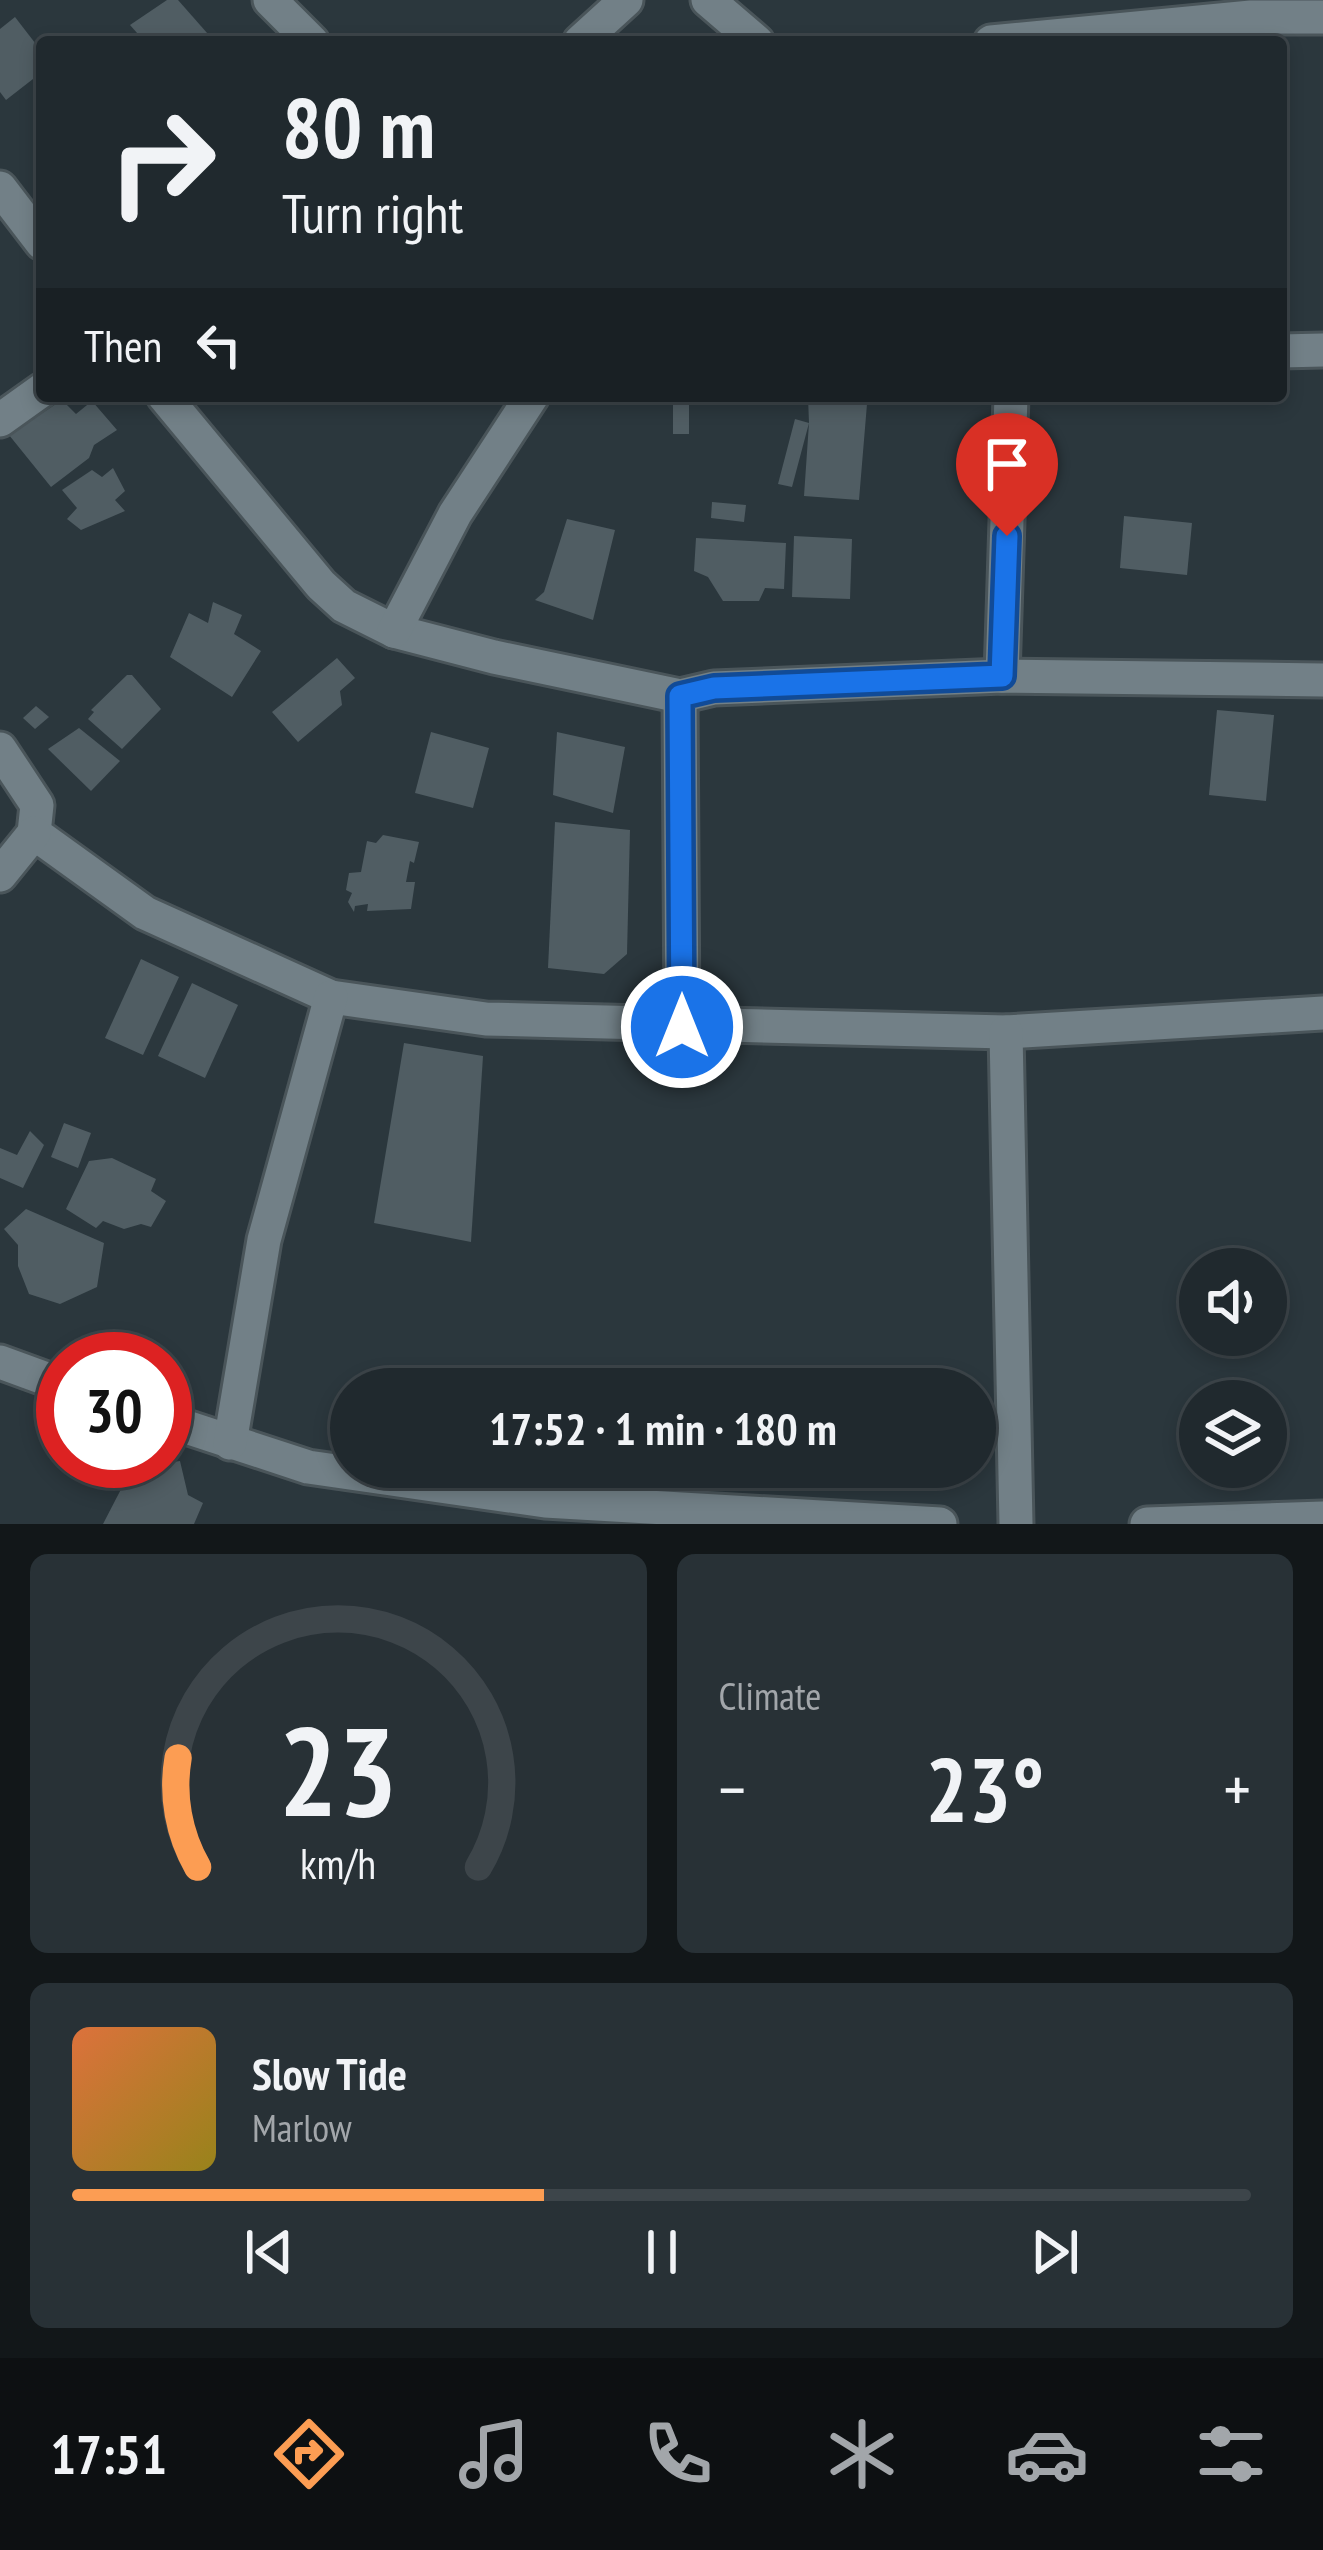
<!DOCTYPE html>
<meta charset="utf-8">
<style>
:root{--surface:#20292e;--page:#283136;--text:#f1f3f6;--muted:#a2a6aa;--line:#3d454a;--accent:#fc9d53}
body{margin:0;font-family:"PT Sans Narrow",sans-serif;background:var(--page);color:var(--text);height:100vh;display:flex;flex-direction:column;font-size:45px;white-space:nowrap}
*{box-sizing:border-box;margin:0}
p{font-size:39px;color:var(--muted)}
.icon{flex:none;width:66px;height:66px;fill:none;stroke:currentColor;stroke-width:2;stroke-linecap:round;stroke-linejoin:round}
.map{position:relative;height:1524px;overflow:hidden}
.panel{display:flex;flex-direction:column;gap:30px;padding:30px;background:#121719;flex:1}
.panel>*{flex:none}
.top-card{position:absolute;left:36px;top:36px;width:1251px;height:366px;border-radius:12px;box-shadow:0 6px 18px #0003,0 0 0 3px var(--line);background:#20292e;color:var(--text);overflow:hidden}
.buttons{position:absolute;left:1179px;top:1248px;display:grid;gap:24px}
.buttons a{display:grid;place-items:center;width:108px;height:108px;border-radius:50%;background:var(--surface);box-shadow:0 6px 18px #0003,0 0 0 3px var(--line);font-size:60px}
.speed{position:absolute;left:36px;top:1332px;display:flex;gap:24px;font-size:60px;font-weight:700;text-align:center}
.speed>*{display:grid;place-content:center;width:156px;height:156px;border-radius:50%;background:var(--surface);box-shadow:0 6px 18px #0003,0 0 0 3px var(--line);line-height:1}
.speed .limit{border:18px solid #d22;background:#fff;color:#111}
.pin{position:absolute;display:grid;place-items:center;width:102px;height:102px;color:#fff;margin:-123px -51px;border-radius:50% 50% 50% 0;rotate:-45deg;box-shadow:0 0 12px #0007}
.pin .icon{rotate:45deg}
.me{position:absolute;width:132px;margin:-66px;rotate:0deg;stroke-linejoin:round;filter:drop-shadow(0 0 9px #0008)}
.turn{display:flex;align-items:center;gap:42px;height:252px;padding:0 48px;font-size:54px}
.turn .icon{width:156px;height:156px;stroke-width:2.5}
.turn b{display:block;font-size:84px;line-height:102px}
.then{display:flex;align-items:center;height:114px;padding:0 48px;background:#0003;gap:24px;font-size:45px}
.big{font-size:90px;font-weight:600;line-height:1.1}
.panel .widget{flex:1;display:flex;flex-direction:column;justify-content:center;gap:18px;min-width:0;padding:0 42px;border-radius:18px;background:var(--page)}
.panel .dial{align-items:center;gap:0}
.dial svg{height:312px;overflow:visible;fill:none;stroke:var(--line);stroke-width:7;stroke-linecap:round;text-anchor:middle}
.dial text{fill:var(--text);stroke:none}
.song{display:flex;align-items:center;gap:36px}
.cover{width:144px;height:144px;border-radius:18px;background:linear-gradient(135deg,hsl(20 70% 55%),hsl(50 70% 35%))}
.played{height:12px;border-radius:6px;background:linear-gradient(90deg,var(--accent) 40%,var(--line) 40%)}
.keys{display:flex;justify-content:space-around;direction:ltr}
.heat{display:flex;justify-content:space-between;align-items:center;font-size:66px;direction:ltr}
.panel .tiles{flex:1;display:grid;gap:30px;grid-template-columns:1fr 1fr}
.widget:last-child{grid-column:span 2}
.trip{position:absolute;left:330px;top:1368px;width:666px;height:120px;border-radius:60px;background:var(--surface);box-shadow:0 6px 18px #0003,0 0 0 3px var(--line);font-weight:600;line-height:120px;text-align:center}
.menu{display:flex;height:192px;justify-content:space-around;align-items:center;background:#0d1012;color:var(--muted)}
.menu .icon{width:84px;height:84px}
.menu .active{color:var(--accent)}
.menu b{font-size:54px;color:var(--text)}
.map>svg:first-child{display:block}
.building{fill:#505d63}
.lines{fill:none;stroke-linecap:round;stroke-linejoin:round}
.minor-casing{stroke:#4a555a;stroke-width:39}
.minor{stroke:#728087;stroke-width:33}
.route-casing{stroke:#114b97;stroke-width:30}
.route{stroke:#1a73e8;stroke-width:21}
</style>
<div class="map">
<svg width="1323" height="1524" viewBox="0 0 1323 1524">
<rect width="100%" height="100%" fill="#2b373d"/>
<g class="building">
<path d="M167 0H178L215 42H145L130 25Z"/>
<path d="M15 17 42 52V72L6 100 0 92V29Z"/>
<rect x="673" y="397" width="16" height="37"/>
<path d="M808 397 867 404 859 500 804 496 809 423 792 487 778 484 795 419 809 423Z"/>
<path d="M62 400 76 414 92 401 117 430 94 445 89 458 51 487 9 435Z"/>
<path d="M113 468 125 491 115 500 125 511 81 530 67 519 77 508 62 490 92 470 102 477Z"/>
<path d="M712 502 746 505 744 522 711 518Z"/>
<path d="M1124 516 1192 523 1187 575 1120 568Z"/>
<path d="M567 519 615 530 593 620 535 600 544 592Z"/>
<path d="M794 536 852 539 850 599 792 597Z"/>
<path d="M696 538 786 543 784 589 765 588 759 601H723L708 577 694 571Z"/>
<path d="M213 602 242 615 234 634 261 651 232 697 170 657 189 613 208 623Z"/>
<path d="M337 658 355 678 340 691 342 705 298 742 272 712Z"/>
<path d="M127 675H132L161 709 122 749 88 719 94 712 91 710Z"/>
<path d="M36 706 49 717 35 729 23 718Z"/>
<path d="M1217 710 1274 715 1266 801 1209 795Z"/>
<path d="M79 728 120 761 91 791 48 749Z"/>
<path d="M431 732 489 748 473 808 415 793Z"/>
<path d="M557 732 625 747 613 813 553 795Z"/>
<path d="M555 822 630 830 627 954 604 974 548 968Z"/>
<path d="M383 835 419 842 414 863 410 861 406 882H415L411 909 367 911 368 904 355 906 354 912 348 902 352 893 346 890 349 873 361 872 367 841 376 843Z"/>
<path d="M141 959 179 977 143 1055 105 1038Z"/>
<path d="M192 983 238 1005 205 1078 158 1056Z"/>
<path d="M404 1043 483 1056 471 1242 374 1223Z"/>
<path d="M64 1123 91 1133 78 1168 51 1157Z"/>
<path d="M30 1131 44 1145 23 1188 0 1178V1148L17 1155Z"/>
<path d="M112 1158 156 1179 151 1191 166 1201 151 1227 141 1224 124 1229 103 1221 96 1228 66 1209 89 1161Z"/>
<path d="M26 1209 104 1243 97 1287 60 1304 29 1294 18 1266V1245L4 1229Z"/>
<path d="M180 1461 188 1495 203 1503 194 1524H103L132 1468Z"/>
</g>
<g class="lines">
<defs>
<g id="minor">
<path d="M270 0 312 42"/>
<path d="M708 0 757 42"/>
<path d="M580 42 626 0"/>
<path d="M991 42 1251 17H1323"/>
<path d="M0 188 42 243"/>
<path d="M1281 351 1323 350"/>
<path d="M164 396 321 585 344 606 394 631 494 657 680 696 714 688 1002 676 1323 680"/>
<path d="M0 420 42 390"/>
<path d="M394 631 455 514 532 396"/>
<path d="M1002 676 1011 396"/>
<path d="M680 696 682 1027"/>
<path d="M0 749 37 805 34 833 145 913 331 997 486 1019 1006 1032 1323 1013"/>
<path d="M0 875 34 833"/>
<path d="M1006 1032 1016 1524"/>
<path d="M0 1362 63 1385"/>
<path d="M165 1420 308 1467 545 1501 940 1524"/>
<path d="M230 1443 264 1240 331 997"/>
<path d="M1147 1524 1323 1518"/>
</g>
</defs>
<use href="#minor" class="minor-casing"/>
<use href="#minor" class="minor"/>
</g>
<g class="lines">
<defs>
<path id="route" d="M682 1027 680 696 714 688 1002 676 1007 536"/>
</defs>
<use href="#route" class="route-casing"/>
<use href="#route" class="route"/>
</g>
</svg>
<div class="buttons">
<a><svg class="icon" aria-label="sound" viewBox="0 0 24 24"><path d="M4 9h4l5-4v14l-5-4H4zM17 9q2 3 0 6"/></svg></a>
<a><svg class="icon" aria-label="layers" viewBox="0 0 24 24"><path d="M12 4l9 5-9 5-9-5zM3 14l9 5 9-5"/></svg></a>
</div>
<div class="speed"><div class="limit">30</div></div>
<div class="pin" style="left:1007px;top:536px;background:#d93025"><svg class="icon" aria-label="arrive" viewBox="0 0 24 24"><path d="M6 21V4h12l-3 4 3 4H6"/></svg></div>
<svg class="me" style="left:682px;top:1027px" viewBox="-20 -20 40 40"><circle r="17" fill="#1a73e8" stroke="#fff" stroke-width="3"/><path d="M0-11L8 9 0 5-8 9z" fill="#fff"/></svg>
<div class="trip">17:52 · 1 min · 180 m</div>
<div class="top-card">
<div class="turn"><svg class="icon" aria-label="right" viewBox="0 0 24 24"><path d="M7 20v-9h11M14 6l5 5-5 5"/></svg><div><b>80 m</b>Turn right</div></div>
<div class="then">Then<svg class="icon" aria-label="left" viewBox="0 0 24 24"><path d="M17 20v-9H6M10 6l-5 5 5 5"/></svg></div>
</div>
</div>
<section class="panel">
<div class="tiles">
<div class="widget dial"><svg viewBox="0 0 100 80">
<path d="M14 69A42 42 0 1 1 86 69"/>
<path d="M14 69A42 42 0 0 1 9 41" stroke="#fc9d53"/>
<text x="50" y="56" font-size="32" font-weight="700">23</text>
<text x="50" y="72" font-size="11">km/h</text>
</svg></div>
<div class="widget"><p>Climate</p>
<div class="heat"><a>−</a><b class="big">23°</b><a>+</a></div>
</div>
<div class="widget">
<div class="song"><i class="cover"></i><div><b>Slow Tide</b><p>Marlow</p></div></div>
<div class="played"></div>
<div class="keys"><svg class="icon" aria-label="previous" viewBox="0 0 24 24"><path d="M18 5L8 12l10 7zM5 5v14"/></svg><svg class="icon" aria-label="pause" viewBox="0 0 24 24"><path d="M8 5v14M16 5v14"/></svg><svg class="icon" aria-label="next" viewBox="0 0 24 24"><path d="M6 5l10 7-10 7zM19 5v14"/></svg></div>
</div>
</div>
</section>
<nav class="menu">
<b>17:51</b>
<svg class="icon active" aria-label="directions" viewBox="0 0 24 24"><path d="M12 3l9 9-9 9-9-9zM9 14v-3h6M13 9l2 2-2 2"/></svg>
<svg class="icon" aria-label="music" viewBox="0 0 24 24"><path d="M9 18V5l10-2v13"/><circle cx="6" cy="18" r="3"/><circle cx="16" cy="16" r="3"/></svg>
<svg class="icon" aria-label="phone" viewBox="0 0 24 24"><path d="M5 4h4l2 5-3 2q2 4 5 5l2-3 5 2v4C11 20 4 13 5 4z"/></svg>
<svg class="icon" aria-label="climate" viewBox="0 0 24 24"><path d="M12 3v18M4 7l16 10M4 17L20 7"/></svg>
<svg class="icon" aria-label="car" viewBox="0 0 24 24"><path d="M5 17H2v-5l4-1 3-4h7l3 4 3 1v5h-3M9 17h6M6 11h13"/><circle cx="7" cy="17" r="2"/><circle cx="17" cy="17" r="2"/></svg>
<svg class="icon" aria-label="filters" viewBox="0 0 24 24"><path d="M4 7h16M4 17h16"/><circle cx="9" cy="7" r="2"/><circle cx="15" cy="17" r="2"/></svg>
</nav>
